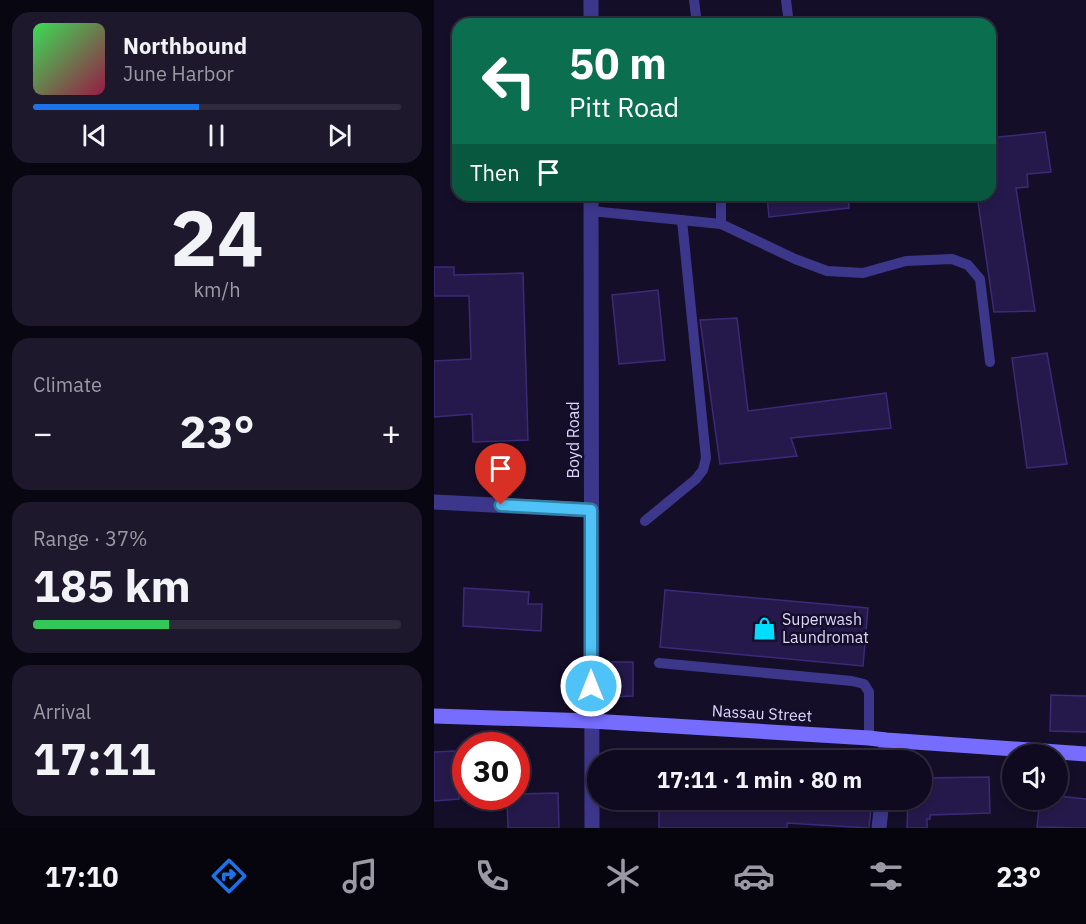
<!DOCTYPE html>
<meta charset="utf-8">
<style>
:root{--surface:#0f0a1f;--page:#1d182c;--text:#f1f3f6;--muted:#9b9aa4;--line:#2f2b3d;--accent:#1a73e8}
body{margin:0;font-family:"IBM Plex Sans",sans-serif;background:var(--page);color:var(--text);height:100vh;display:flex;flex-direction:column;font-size:22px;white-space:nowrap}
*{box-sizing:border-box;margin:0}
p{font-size:20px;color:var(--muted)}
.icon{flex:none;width:33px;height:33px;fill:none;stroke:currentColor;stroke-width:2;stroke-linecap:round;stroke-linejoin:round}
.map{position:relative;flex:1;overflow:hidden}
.details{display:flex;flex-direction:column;gap:12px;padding:12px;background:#080611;width:434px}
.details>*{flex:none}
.hud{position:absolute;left:18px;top:18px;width:544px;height:183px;border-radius:18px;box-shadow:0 3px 9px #0003,0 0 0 2px var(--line);background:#0b6e4f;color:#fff;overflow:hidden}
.buttons{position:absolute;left:568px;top:744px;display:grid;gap:12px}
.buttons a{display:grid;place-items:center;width:66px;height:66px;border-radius:50%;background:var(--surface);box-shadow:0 3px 9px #0003,0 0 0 2px var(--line);font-size:30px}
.speed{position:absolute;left:18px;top:732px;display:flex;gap:12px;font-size:30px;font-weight:700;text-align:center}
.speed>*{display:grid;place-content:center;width:78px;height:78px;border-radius:50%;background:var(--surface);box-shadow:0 3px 9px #0003,0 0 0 2px var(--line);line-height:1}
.speed .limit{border:9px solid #d22;background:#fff;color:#111}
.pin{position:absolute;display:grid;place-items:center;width:51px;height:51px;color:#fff;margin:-62px -26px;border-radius:50% 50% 50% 0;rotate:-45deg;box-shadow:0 0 6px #0007}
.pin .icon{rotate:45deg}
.me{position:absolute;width:66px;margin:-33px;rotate:0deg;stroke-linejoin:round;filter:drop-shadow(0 0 4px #0008)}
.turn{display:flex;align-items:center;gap:21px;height:126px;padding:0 18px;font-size:27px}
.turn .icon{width:78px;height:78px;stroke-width:2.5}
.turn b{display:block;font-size:42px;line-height:51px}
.then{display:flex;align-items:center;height:57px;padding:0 18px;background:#0003;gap:12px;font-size:22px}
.big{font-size:45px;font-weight:700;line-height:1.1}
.details .widget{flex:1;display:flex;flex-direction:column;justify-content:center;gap:9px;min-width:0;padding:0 21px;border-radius:18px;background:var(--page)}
.details .dial{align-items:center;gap:0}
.dial b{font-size:78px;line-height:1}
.song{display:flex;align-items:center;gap:18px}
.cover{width:72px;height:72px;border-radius:9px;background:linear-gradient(135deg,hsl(130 70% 55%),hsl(340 70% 35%))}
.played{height:6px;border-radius:3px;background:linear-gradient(90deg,var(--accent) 45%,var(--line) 45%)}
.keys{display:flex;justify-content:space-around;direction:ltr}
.heat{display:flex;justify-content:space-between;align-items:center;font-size:33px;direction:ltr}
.charge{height:9px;border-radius:4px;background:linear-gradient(90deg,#34c759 37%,var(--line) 0)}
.trip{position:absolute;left:153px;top:750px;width:345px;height:60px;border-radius:30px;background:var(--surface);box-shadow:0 3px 9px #0003,0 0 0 2px var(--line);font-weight:700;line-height:60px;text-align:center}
.dock{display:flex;height:96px;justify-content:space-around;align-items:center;background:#06040c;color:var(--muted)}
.dock .icon{width:42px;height:42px}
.dock .selected{color:var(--accent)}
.dock b{font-size:27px;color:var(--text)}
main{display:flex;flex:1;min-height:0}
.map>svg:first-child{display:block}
.building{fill:#25194b;stroke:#3c2a79;stroke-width:1.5}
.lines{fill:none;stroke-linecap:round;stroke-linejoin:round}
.lane{stroke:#3d378b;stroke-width:10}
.street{stroke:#3d378b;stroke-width:15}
.secondary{stroke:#766dff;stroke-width:15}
.route-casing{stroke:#337fa1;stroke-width:15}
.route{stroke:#4fc3f7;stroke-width:10}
.labels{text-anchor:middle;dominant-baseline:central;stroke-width:5;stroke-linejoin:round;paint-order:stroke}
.street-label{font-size:16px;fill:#ddd6ff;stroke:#140e29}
.poi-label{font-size:16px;fill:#ddd6ff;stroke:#140e29;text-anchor:start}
</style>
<main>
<section class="details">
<div class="widget">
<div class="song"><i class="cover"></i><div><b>Northbound</b><p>June Harbor</p></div></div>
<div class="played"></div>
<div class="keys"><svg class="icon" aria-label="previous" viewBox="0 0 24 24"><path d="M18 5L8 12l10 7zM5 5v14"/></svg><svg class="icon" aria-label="pause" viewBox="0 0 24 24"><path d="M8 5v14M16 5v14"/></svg><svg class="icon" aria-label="next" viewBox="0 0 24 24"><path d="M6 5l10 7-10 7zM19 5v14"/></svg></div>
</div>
<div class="widget dial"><b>24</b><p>km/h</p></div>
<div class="widget"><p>Climate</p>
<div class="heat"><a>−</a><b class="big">23°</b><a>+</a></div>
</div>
<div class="widget"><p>Range · 37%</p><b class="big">185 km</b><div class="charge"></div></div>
<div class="widget"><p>Arrival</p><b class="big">17:11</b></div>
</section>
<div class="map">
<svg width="653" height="828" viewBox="0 0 653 828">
<rect width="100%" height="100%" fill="#140e29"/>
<g class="building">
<path d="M611 132 617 172 593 174 594 187 582 188 601 311 560 312 543 195H556V138Z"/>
<path d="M333 195H414L415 208 335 217Z"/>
<path d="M0 267H20V275L89 273 94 440 39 442 38 414 0 417V361L37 359 35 296H0Z"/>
<path d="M224 290 231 360 185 364 178 295Z"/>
<path d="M303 318 314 411 452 393 457 428 357 438 363 456 286 464 266 320Z"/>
<path d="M613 353 633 464 593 468 578 358Z"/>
<path d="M30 588 95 592 94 604H108L107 631 29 626Z"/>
<path d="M231 590 434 608 429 666 226 647Z"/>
<path d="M178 662H199V696L178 697Z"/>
<path d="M617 695 653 696V732L616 731Z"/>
<path d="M21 751 25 799 0 801V752Z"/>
<path d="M555 777 556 813 496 815V819H493V828H473L474 800H488V778Z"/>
<path d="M124 793 125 828H74L73 796H82V794Z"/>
<path d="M624 796 653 799V828L603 827 606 800H624Z"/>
<path d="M371 800H438L435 828 353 823V828H225V805L371 806Z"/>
</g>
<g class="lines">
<g class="lane">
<path d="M260 0 263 24"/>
<path d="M352 0 355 24"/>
<path d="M157 211 287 224 361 259 393 271 429 273 472 261 518 259 534 265 546 279 556 362"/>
<path d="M287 224V195"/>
<path d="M211 521 262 479 269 470 272 458 248 220"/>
<path d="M225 663 418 681 430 684 435 692V738"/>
</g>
<g class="street">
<path d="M157 0V24"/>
<path d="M157 195 158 828"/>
<path d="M0 502 157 510"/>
<path d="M451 760 452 740"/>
<path d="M445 828 448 800"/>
</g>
<path class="secondary" d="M0 716 157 721 435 738 452 740 653 754"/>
</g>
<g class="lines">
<defs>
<path id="route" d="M67 505 157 510V686"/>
</defs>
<use href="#route" class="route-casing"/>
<use href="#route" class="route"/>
</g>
<defs>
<symbol id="shop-bare" viewBox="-9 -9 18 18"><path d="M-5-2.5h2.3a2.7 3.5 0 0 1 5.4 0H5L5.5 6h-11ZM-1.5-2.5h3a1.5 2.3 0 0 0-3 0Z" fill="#02dcff" stroke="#140e29" stroke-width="2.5" paint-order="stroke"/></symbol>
</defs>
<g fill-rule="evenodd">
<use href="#shop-bare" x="314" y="612" width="33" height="33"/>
</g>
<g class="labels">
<g class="street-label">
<text transform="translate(139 440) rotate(-90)">Boyd Road</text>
<text transform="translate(328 713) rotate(3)">Nassau Street</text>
</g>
<g class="poi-label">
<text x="348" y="619">Superwash<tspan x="348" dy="18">Laundromat</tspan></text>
</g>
</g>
</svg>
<div class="buttons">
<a><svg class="icon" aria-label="sound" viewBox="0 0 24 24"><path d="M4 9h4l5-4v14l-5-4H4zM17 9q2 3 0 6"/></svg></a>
</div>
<div class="speed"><div class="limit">30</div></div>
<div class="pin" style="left:67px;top:505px;background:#d93025"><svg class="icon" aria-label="arrive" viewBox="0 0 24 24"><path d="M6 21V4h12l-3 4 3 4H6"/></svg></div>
<svg class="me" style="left:157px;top:686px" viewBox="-20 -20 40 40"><circle r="17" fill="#4fc3f7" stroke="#fff" stroke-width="3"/><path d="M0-11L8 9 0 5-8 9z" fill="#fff"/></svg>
<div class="trip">17:11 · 1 min · 80 m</div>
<div class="hud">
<div class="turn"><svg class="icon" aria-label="left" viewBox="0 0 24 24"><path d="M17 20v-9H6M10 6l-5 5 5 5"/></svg><div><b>50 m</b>Pitt Road</div></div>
<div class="then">Then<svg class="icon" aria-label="arrive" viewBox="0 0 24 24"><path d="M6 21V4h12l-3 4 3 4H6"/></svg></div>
</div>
</div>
</main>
<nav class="dock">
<b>17:10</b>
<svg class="icon selected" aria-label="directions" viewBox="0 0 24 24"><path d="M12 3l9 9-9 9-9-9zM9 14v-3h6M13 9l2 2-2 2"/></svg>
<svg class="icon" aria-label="music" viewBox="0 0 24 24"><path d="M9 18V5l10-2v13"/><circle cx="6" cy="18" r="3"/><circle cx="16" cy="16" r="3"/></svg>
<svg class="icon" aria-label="phone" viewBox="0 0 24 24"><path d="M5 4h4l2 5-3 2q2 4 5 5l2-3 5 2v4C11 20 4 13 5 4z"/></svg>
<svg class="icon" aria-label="climate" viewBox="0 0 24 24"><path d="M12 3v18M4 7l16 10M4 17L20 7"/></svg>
<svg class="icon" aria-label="car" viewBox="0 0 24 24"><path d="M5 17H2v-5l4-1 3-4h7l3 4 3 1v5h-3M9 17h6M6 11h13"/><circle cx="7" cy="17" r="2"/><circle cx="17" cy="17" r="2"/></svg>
<svg class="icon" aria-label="filters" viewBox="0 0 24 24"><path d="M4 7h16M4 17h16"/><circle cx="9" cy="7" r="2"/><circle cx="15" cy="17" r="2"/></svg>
<b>23°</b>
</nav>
